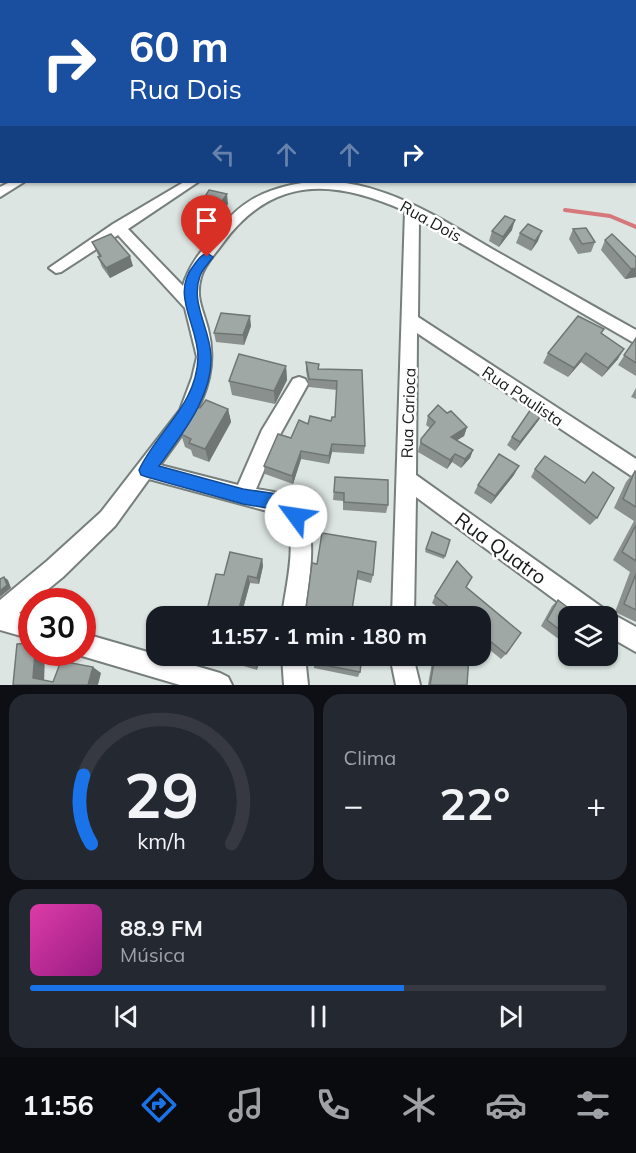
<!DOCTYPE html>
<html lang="pt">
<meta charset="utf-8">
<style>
:root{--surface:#171b24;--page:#242831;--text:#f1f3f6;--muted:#9ea1a6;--line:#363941;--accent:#1a73e8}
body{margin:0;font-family:Mulish,sans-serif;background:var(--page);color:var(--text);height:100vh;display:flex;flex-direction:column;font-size:22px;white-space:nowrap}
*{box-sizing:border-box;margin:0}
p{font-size:20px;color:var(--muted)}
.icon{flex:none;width:33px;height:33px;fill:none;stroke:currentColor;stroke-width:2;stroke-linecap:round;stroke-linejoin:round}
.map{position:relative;height:685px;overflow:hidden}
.side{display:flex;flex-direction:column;gap:9px;padding:9px;background:#0d0f14;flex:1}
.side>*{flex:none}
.top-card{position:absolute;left:0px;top:0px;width:636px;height:183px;box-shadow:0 2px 4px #0004;background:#1a4fa0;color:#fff;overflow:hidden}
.controls{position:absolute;left:558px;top:606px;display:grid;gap:12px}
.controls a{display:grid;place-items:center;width:60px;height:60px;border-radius:12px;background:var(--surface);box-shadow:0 2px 4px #0004;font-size:30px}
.speed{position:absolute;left:18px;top:588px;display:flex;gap:12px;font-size:30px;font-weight:700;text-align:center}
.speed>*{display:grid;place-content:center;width:78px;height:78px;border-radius:50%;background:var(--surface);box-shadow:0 2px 4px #0004;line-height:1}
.speed .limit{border:9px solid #d22;background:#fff;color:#111}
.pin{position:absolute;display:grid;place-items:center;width:51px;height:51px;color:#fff;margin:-62px -26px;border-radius:50% 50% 50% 0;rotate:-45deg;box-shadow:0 0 6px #0007}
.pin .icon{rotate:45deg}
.me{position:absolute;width:66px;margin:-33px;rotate:301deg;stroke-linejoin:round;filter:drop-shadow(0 0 4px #0008)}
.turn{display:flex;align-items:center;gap:21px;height:126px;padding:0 30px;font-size:27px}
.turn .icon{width:78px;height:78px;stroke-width:2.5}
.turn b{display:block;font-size:42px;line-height:51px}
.lanes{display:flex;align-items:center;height:57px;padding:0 30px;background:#0003;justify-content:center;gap:30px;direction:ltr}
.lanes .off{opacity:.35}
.big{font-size:45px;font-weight:700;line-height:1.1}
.side .card{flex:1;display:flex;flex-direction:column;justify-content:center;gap:9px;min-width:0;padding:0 21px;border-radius:18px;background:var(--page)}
.side .dial{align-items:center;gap:0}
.dial svg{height:156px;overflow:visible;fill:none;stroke:var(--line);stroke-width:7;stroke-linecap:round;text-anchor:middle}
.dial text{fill:var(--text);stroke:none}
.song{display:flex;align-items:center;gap:18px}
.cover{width:72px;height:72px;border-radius:9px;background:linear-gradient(135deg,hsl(320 70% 55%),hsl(310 70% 35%))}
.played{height:6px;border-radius:3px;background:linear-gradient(90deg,var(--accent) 65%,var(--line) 65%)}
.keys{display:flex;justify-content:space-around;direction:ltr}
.heat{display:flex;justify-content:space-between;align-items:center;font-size:33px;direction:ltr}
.side .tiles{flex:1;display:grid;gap:9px;grid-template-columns:1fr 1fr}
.card:last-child{grid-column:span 2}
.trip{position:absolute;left:146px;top:606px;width:345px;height:60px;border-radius:18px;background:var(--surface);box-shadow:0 2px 4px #0004;font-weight:700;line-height:60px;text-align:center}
.menu{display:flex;height:96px;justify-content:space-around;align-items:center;background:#090b0e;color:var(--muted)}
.menu .icon{width:42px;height:42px}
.menu .on{color:var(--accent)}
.menu b{font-size:27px;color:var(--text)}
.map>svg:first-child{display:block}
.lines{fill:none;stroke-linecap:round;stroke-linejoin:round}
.stream-far1{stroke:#d6787b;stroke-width:3}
.stream{stroke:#d6787b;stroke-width:4}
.street-casing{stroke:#777f7c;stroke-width:4}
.street{fill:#fff;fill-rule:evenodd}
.wall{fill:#8a908e}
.shaded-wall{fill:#707674}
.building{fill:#a0a8a5;stroke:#707674;stroke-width:1.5}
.route{fill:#1a73e8;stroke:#114b97;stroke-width:1.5}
.labels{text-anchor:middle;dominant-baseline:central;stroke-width:5;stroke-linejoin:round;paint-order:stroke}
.street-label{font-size:16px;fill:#161918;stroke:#fff}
.near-street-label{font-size:20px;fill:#161918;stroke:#fff}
</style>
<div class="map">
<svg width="636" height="685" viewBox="0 0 636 685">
<rect width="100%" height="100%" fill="#dce5e2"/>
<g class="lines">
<path class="stream-far1" d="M304 2 307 1"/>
<path class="stream" d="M565 210 610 216 636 227"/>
<defs>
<g id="street">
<path d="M193 0H208L192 2Z"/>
<path d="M616 0H626V2H617Z"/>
<path d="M634 22 636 23V40H634Z"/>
<rect x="0" y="67" width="2" height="6"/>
<path d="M10 182H24L0 197V187Z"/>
<path d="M184 182H198L128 229 183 286C189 263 207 244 222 226 242 202 261 192 291 185 369 168 436 217 501 254 546 279 591 305 636 330V344L419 219 418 317 636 459V479L417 333 416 475 603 608 605 614 616 616 636 627V652L608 636V616H577L416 497 414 616H392L405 211C334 179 273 175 223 243 216 253 204 265 201 277 195 298 203 309 208 329 222 384 191 423 160 465L238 485 262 430 293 379 299 377 305 379 308 384 277 440 256 489C269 491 284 493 295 501 322 520 308 588 304 616H282C285 589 300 536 282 515L149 479 115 526 63 577 19 613 32 616V639L0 630V600L47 561 101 512 180 410 192 378 197 357 185 308 118 235 61 272 56 273 49 268 113 224Z"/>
<path d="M82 633 220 673 228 677 232 685H180L82 656 75 652H82Z"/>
<path d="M282 656H305L308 685H284Z"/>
<path d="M390 656H413L420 685H396Z"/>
</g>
</defs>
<use href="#street" class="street-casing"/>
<use href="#street" class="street"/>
</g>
<g class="wall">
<path d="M228 204 218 220 201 217 199 206Z"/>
<path d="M573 229 595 242 591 252 578 254 569 239Z"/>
<path d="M512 230 499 247 489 241 492 231Z"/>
<path d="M520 233 538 241 531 251 516 243Z"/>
<path d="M605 240 636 257V277L625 279 601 250Z"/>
<path d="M92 242 133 266 110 278 102 267 98 257H99Z"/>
<path d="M251 326 244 345 216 342 214 333Z"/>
<path d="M602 333 618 359 602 377 581 362 568 377 543 363 548 353Z"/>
<path d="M636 338V376L618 365Z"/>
<path d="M306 362 319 369 362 370 365 446 364 454 332 452 329 464 301 459 293 484 265 474 264 466 291 438 308 424 331 421 335 417 337 390 309 387 306 371Z"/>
<path d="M286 366 287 380 275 404 232 395 229 381Z"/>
<path d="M636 388V399L631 397Z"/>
<path d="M200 408 228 409 231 422 209 462 193 456 191 450 185 447 181 434 187 421 185 414Z"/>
<path d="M447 413 467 427 464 436 457 440 473 450 470 458 461 468 452 462 447 469 418 452 421 439 430 428 426 425 428 416Z"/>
<path d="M543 413 538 421 515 451 507 445 512 437Z"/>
<path d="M535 469 585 483 597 518 590 525 531 477Z"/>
<path d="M635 471 636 472V622L615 612 630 572 613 560 634 521 614 508 626 482Z"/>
<path d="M514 475 491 504 474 493 478 485Z"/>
<path d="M335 477 388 505 386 513 343 510V501L333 500Z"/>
<path d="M432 532 445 556 444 559 425 552Z"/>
<path d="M322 533 373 575 371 583 357 579 351 616H302V611L306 609 317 564Z"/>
<path d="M262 559 263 566 259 584 250 583 241 616H207L206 614 224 575Z"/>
<path d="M466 587 506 654 501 659 480 642V616H449L432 603 435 596Z"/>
<path d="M558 600 568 616V646L541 626 552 606Z"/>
<path d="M218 656H260L257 670 220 659Z"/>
<path d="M433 656H469L467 685H428Z"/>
<path d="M314 663 360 672 358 677 314 668Z"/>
</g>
<g class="shaded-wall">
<path d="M227 194 228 204 218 220 216 210Z"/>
<path d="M515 220 512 230 499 247 503 237Z"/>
<path d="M542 231 538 241 531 251 535 241Z"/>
<path d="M130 256 133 266 110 278 106 268Z"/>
<path d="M636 268V277L625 279 631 269Z"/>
<path d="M250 316 251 326 244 345 243 335Z"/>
<path d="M624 349 618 359 602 377 608 368Z"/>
<path d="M586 353 581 362 568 377 574 368Z"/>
<path d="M286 366 287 380 275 404 274 391Z"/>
<path d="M228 409 231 422 209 462 205 449Z"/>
<path d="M543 413 538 421 515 451 520 442Z"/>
<path d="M467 427 464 436 448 446 451 437Z"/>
<path d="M332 444V452L329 464V456Z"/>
<path d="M473 450 470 458 461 468 465 459Z"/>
<path d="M301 451V459L293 484 292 476Z"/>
<path d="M455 454 452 462 447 469 450 460Z"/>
<path d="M519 466 514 475 491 504 495 496Z"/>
<path d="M262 559 263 566 259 584 257 578Z"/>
<path d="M248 576 250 583 241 616H237Z"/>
<path d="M4 577 8 580 11 588 0 597V591Z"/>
<path d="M35 652H45L44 684 33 678Z"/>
<path d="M258 656H260L257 670 256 665Z"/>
<path d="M93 667 101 673 98 685H88Z"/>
</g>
<g class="building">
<path d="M209 190 227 194 216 210 199 206Z"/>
<path d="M505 216 515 220 503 237 492 231Z"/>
<path d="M528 224 542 231 535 241 520 233Z"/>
<path d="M586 228 595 242 582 244 573 229Z"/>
<path d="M111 234 130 256 106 268 98 257 101 256 92 242Z"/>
<path d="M612 234 636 257V268L631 269 605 240Z"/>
<path d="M221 313 250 316 243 335 214 333Z"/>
<path d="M578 316 604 329 601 333 624 349 608 368 586 353 574 368 548 353Z"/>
<path d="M636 338V363L624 355Z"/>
<path d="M239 354 286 366 274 391 229 381Z"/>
<path d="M306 362 319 364 318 369 362 370 365 446 332 444 329 456 301 451 292 476 264 466 278 434 291 438 299 420 308 424 310 416 331 421 332 417H335L337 381 309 379Z"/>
<path d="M206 400 228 409 205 449 189 443 191 439 181 434 189 418 185 414 191 406 200 408Z"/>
<path d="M438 405 447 413 451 411 467 427 451 437 473 450 465 459 455 454 450 460 421 443V439L435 422 428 416Z"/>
<path d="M533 406 543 413 520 442 512 437Z"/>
<path d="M499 454 519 466 495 496 478 485Z"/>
<path d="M545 456 585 483 593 472 614 488 597 518 535 469Z"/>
<path d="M635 471 636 472V507L623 499Z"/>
<path d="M335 477 388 480V505L344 502V493L334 492Z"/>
<path d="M636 525V561L622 552Z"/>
<path d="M432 532 450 540 445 556 426 549Z"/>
<path d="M322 533 376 542 373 575 358 571 351 616H336L302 611 306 609 312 563 317 564Z"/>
<path d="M230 552 262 559 257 578 248 576 237 616H219L206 614 216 574 224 575Z"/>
<path d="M457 561 472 577 466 587 521 633 506 654 480 633V616H460L435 596Z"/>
<path d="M636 574V610L624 604Z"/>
<path d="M4 577 7 585 0 591V579Z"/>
<path d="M558 600 579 616H568V636L547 620Z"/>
<path d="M32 643V652H35L33 678 53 682 61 661 93 667 88 685H13L17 644Z"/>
<path d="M222 656H258L256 665Z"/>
<path d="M315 656H362L360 672 314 663Z"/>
<path d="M435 656H469L467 685H430Z"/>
</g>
<path class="route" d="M207 253 213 257C209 263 202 269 200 276 190 303 210 328 211 356 213 397 181 435 159 466L243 489 277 494 302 510 305 516 302 522 296 524 273 509 243 504 147 477 141 475 139 470C157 431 197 405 198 357 198 325 170 294 194 265 198 260 200 255 207 253Z"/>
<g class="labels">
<g class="street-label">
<text transform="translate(431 221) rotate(29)">Rua Dois</text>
<text transform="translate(523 396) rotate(34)">Rua Paulista</text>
<text transform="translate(408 413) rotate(-88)">Rua Carioca</text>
</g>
<g class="near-street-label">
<text transform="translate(501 548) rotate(36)">Rua Quatro</text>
</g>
</g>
</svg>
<div class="controls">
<a><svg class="icon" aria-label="layers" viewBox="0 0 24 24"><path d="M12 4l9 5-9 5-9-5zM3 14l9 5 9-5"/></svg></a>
</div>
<div class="speed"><div class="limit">30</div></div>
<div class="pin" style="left:207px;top:257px;background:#d93025"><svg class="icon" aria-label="arrive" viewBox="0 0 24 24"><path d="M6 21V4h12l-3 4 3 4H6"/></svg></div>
<svg class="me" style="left:296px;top:516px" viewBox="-20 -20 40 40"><circle r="19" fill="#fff"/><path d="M0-13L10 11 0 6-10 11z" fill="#1a73e8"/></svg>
<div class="trip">11:57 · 1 min · 180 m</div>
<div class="top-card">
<div class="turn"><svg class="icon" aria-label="right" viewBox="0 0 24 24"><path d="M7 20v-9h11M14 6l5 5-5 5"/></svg><div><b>60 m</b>Rua Dois</div></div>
<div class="lanes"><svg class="icon off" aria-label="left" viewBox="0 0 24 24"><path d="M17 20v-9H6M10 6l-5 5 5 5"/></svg><svg class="icon off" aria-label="ahead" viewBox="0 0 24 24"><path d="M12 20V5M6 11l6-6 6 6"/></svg><svg class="icon off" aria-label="ahead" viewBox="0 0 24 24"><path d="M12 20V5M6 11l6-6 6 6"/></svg><svg class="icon" aria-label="right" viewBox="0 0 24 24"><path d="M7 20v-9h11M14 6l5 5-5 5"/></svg></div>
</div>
</div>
<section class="side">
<div class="tiles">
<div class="card dial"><svg viewBox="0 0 100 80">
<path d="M14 69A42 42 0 1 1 86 69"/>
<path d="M14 69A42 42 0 0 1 10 34" stroke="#1a73e8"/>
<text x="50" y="56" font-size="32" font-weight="700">29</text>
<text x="50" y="72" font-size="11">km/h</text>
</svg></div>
<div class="card"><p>Clima</p>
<div class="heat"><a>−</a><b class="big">22°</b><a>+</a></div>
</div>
<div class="card">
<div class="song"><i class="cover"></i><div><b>88.9 FM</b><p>Música</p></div></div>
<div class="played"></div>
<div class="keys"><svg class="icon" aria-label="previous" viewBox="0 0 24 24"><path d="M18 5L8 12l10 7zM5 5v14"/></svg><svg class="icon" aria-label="pause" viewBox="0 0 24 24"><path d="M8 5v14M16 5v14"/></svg><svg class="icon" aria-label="next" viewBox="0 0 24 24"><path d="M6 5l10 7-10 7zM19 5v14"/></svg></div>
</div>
</div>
</section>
<nav class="menu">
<b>11:56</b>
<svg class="icon on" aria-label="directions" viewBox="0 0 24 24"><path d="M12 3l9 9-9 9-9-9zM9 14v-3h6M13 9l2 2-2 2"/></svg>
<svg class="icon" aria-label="music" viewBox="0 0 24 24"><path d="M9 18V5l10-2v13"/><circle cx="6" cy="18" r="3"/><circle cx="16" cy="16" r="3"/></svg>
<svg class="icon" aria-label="phone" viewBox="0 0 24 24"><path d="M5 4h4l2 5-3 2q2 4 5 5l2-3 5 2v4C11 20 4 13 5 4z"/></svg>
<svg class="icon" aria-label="climate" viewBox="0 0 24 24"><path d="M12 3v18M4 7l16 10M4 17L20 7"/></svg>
<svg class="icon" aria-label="car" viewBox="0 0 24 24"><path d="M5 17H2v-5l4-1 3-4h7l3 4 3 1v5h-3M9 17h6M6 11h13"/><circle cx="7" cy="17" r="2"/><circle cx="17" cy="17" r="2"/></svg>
<svg class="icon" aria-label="filters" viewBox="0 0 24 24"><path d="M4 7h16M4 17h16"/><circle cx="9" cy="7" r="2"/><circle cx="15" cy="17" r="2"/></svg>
</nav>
